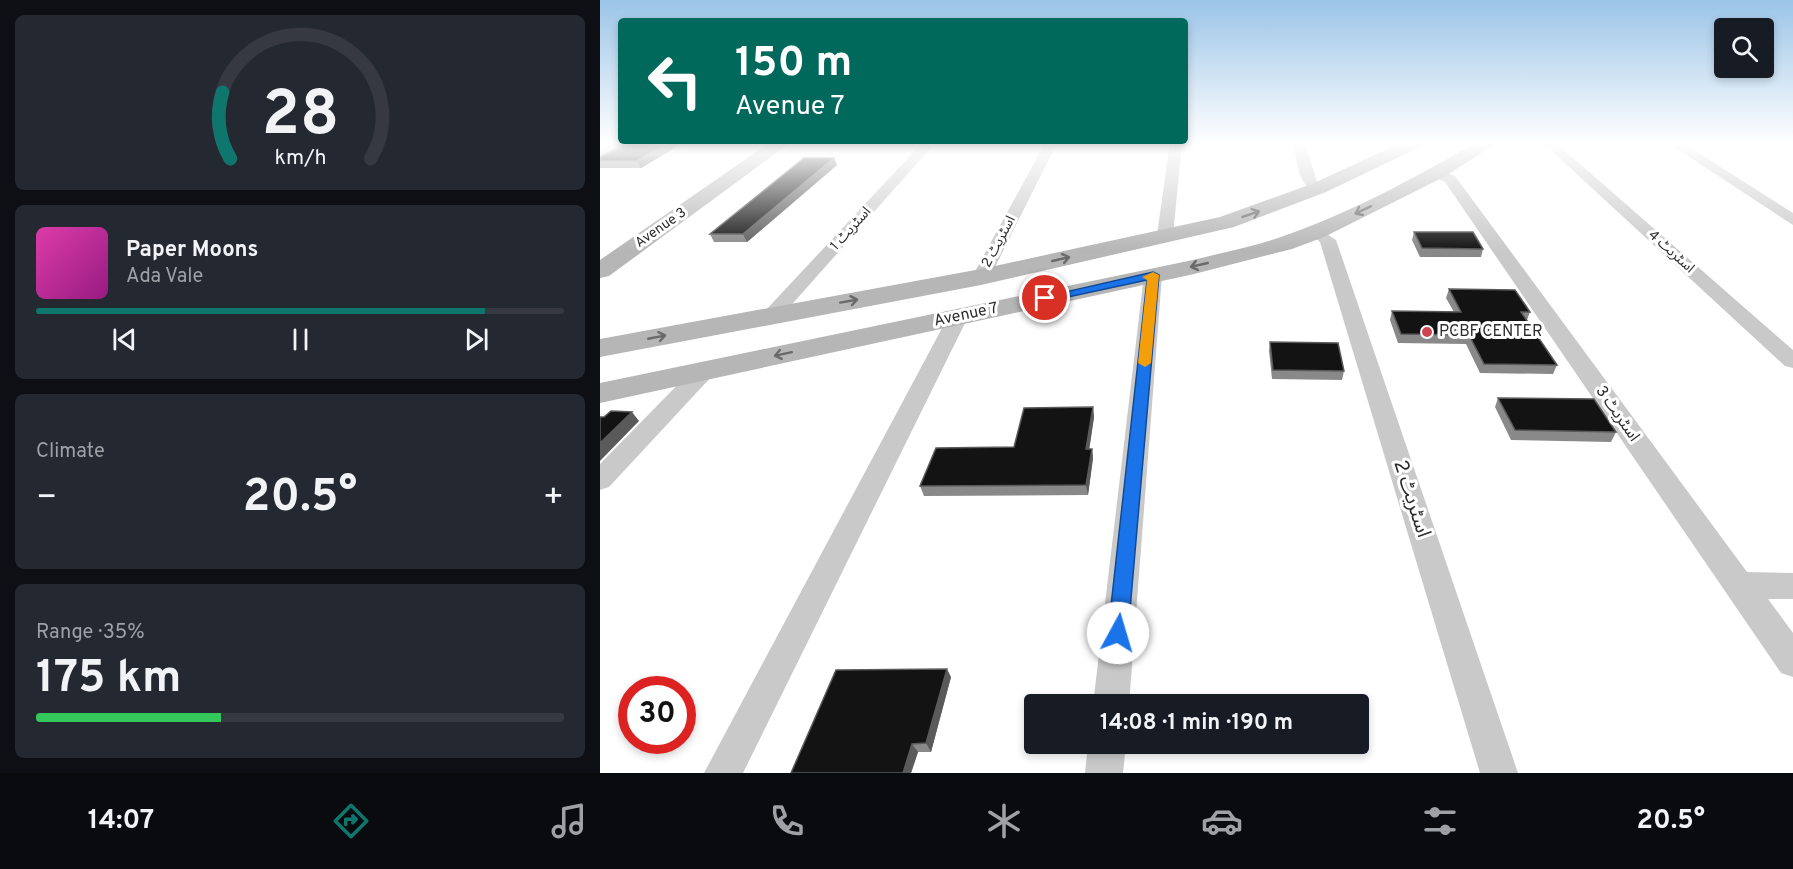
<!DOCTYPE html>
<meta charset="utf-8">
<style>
:root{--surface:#171b24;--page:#242831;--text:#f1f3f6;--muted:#9ea1a6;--line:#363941;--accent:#0f766e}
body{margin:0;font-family:Overpass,"Noto Sans Arabic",sans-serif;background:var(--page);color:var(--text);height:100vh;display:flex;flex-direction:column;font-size:22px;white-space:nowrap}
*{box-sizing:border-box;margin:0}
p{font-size:20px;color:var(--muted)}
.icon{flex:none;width:33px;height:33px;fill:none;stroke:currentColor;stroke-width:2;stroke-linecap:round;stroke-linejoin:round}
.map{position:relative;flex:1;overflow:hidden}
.drawer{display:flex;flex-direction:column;gap:15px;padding:15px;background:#0d0f14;width:600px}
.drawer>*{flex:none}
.banner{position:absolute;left:18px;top:18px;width:570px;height:126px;border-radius:6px;box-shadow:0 3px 9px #0003;background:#00695c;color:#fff;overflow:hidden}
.fabs{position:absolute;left:1114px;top:18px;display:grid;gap:12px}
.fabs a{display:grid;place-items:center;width:60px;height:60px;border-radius:6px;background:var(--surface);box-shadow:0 3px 9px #0003;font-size:30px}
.speed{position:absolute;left:18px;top:676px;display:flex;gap:12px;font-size:30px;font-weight:700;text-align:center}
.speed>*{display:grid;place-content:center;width:78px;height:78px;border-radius:50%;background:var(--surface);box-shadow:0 3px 9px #0003;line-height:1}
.speed .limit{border:9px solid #d22;background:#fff;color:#111}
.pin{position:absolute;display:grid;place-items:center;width:51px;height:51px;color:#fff;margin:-26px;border:3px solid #fff;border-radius:50%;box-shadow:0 2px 6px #0007}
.me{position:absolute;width:66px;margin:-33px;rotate:6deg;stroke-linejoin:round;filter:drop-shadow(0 0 4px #0008)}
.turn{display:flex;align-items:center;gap:21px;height:126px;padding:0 18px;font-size:27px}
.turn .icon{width:78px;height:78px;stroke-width:2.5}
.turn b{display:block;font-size:42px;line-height:51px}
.big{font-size:45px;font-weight:700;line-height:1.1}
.drawer .tile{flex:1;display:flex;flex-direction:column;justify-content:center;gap:9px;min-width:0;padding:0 21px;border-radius:9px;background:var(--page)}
.drawer .dial{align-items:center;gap:0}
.dial svg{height:156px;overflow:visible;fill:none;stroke:var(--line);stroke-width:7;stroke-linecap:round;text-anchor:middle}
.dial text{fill:var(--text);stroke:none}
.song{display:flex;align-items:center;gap:18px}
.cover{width:72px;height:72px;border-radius:9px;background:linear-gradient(135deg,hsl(320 70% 55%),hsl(310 70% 35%))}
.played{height:6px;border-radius:3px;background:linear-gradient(90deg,var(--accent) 85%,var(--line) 85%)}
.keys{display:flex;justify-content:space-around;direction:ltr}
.heat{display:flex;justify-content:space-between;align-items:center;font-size:33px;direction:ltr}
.charge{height:9px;border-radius:4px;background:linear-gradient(90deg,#34c759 35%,var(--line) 0)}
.trip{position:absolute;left:424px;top:694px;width:345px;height:60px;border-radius:6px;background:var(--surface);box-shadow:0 3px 9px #0003;font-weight:700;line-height:60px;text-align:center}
.tab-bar{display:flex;height:96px;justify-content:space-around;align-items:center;background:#090b0e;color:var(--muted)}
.tab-bar .icon{width:42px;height:42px}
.tab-bar .current{color:var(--accent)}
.tab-bar b{font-size:27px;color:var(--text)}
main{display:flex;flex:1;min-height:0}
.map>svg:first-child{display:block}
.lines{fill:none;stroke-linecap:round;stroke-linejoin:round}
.street{fill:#c9c9c9;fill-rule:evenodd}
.secondary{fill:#b6b6b6;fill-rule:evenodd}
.wall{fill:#898989}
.shaded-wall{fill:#5a5a5a}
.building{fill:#131313;stroke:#5a5a5a;stroke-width:1.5}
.oneway{stroke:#6a6a6a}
.route{fill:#1a73e8;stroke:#114b97;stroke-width:1.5}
.slow{fill:#f59e0b}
.poi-dot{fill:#ce434f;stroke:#fff;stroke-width:2}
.labels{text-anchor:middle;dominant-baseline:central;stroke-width:6;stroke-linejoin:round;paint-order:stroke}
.far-street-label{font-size:14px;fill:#2c2c2c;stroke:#fff}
.street-label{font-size:16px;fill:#2c2c2c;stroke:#fff}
.poi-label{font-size:16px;fill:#2c2c2c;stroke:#fff;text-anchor:start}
.near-street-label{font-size:20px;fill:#2c2c2c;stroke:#fff}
</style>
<main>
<section class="drawer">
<div class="tile dial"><svg viewBox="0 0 100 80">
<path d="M14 69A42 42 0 1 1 86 69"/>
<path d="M14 69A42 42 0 0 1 10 35" stroke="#0f766e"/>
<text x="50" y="56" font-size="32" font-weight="700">28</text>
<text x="50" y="72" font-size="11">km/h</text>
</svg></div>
<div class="tile">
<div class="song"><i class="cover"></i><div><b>Paper Moons</b><p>Ada Vale</p></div></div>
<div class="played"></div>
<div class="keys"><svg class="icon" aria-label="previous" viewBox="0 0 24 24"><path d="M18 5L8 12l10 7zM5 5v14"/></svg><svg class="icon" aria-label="pause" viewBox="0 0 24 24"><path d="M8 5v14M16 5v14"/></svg><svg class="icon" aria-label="next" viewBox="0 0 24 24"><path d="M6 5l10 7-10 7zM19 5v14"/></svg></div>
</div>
<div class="tile"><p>Climate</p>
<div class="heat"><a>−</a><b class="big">20.5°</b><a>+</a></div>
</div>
<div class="tile"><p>Range · 35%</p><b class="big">175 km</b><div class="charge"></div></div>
</section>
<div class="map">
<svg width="1193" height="773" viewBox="0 0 1193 773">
<rect width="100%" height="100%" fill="#fff"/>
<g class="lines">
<g class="street">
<path d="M15 143H30L0 160V151Z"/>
<path d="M322 143H335L179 319H165L162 315 165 311Z"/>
<path d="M445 143H457L390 277 381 282 375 281 372 277Z"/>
<path d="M570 143H582L573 235 565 240 557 235Z"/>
<path d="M693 143H705L717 182 726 188 724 191C699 197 697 160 693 143Z"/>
<path d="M943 143H956L1193 350V368L1185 366Z"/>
<path d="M1068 143H1083L1193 213V225Z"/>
<path d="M837 169 855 176 1147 572 1193 573V599H1168L1193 633V677L1181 673 845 182 832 176V170Z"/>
<path d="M716 227 736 240 918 773H880L720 242 708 232Z"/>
<path d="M553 270 562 275 529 705H493L544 275Z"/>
<path d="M358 311 368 317 143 773H104L348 317Z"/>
<path d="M104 364 112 366 115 371 112 376 9 487 0 490V464L96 366Z"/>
<path d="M488 744H526L523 773H485Z"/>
</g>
<g class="secondary">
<path d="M169 143H190L9 276 0 278V260Z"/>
<path d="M800 143H823L820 147 726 192 634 227 381 285 0 357V339L381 269 620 217 712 184Z"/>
<path d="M875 143H897L844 177 724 237 692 249 594 274 0 403V383L593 260C621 253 651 247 678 238 746 215 813 179 875 143Z"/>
</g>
</g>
<g class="wall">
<path d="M26 143H83L41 168H0V157Z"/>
<path d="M237 165 147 242H114L110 234Z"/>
<path d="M814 232 883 249 881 257H820L812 240Z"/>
<path d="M849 289 930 312 927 320 957 365 953 374 880 373 866 344 798 343 790 320 792 311 854 312 846 298Z"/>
<path d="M670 342 744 371 742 380 672 379 669 351Z"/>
<path d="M898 398 1016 432 1011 442 911 440 895 407Z"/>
<path d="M493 407 494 417 489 449H492L493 458 488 495 324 496 320 486 414 447Z"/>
<path d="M351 677 331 752H318L311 773H191Z"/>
</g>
<g class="shaded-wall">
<path d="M68 143H83L41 168 37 161Z"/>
<path d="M234 158 237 165 147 242 143 234Z"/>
<path d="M493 407 494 417 488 458 486 449Z"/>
<path d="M32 412 39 421 0 461V443Z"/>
<path d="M492 449 493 458 488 495 486 485Z"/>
<path d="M347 669 351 677 331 752 326 743Z"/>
<path d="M312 744 318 752 311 773H303Z"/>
</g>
<g class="building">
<path d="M26 143H68L37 161H0V157Z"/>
<path d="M204 158H234L143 234H110Z"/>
<path d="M814 232H873L883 249 822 248Z"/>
<path d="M849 289 915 290 930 312H921L957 365 884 364 869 335 801 334 792 311 861 312Z"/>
<path d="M670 342 738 343 744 371 673 370Z"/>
<path d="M898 398 994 399 1016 432 915 430Z"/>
<path d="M493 407 486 449H492L486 485 320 486 336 448 414 447 424 408Z"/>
<path d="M11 411 32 412 0 443V417H4Z"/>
<path d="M347 669 326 743 312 744 303 773H191L236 670Z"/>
</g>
<defs><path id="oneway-shaft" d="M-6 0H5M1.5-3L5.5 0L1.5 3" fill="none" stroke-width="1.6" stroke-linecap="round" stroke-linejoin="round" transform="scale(1.5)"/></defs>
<g class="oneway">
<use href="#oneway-shaft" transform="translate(763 210) rotate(155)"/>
<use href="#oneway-shaft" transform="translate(651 214) rotate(-18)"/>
<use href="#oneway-shaft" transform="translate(461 259) rotate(-13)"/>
<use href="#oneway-shaft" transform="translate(599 265) rotate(167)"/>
<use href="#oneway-shaft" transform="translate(249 301) rotate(-10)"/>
<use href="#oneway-shaft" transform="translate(57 337) rotate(-11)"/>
<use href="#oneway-shaft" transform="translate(183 354) rotate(168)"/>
</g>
<linearGradient id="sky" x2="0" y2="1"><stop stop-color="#9bc4e7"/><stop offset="0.57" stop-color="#fff"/><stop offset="1" stop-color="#fff" stop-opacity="0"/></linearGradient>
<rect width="1193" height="251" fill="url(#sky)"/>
<path class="route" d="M553 272 559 275 528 633 525 640 518 643 511 640 508 633 547 280 445 302 439 298Z"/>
<path class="slow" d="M553 272 559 275 551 363 545 367 538 363 547 280 542 277Z"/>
<circle class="poi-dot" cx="827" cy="332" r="6"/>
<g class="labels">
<g class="far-street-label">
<text transform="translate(61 228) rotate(-35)">Avenue 3</text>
<text transform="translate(251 229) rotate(-48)">اسٹریٹ 1</text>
<text transform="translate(399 242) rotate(-62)">اسٹریٹ 2</text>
<text transform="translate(1071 252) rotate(42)">اسٹریٹ 4</text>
</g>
<g class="street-label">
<text transform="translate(366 315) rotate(-12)">Avenue 7</text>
<text transform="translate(1017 414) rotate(55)">اسٹریٹ 3</text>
</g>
<g class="poi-label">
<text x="839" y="332">PCBF CENTER</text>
</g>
<g class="near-street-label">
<text transform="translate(811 499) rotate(72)">اسٹریٹ 2</text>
</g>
</g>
</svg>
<div class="fabs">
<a><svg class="icon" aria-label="search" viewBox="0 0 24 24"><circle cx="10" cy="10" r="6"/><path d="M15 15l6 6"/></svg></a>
</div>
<div class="speed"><div class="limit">30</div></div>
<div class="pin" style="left:445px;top:298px;background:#d93025"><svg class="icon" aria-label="arrive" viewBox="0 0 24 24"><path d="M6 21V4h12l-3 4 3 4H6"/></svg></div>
<svg class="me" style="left:518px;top:633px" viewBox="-20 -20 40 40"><circle r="19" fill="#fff"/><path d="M0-13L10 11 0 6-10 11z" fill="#1a73e8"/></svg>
<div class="trip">14:08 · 1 min · 190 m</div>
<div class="banner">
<div class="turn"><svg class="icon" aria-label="left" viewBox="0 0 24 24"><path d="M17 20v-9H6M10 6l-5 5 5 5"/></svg><div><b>150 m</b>Avenue 7</div></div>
</div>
</div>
</main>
<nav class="tab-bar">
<b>14:07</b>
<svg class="icon current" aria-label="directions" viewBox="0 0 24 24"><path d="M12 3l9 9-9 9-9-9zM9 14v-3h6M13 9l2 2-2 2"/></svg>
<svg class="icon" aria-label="music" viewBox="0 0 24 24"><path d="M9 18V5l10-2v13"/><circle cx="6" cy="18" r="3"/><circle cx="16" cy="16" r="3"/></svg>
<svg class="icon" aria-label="phone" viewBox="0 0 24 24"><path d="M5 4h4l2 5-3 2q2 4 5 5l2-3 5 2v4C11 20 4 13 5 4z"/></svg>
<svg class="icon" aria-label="climate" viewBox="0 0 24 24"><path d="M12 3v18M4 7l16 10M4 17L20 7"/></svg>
<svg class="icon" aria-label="car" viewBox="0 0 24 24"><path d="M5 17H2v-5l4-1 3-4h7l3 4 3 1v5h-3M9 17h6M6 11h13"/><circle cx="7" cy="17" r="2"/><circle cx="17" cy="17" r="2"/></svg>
<svg class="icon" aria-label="filters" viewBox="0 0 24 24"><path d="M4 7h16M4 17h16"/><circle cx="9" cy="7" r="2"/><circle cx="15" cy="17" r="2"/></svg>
<b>20.5°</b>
</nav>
